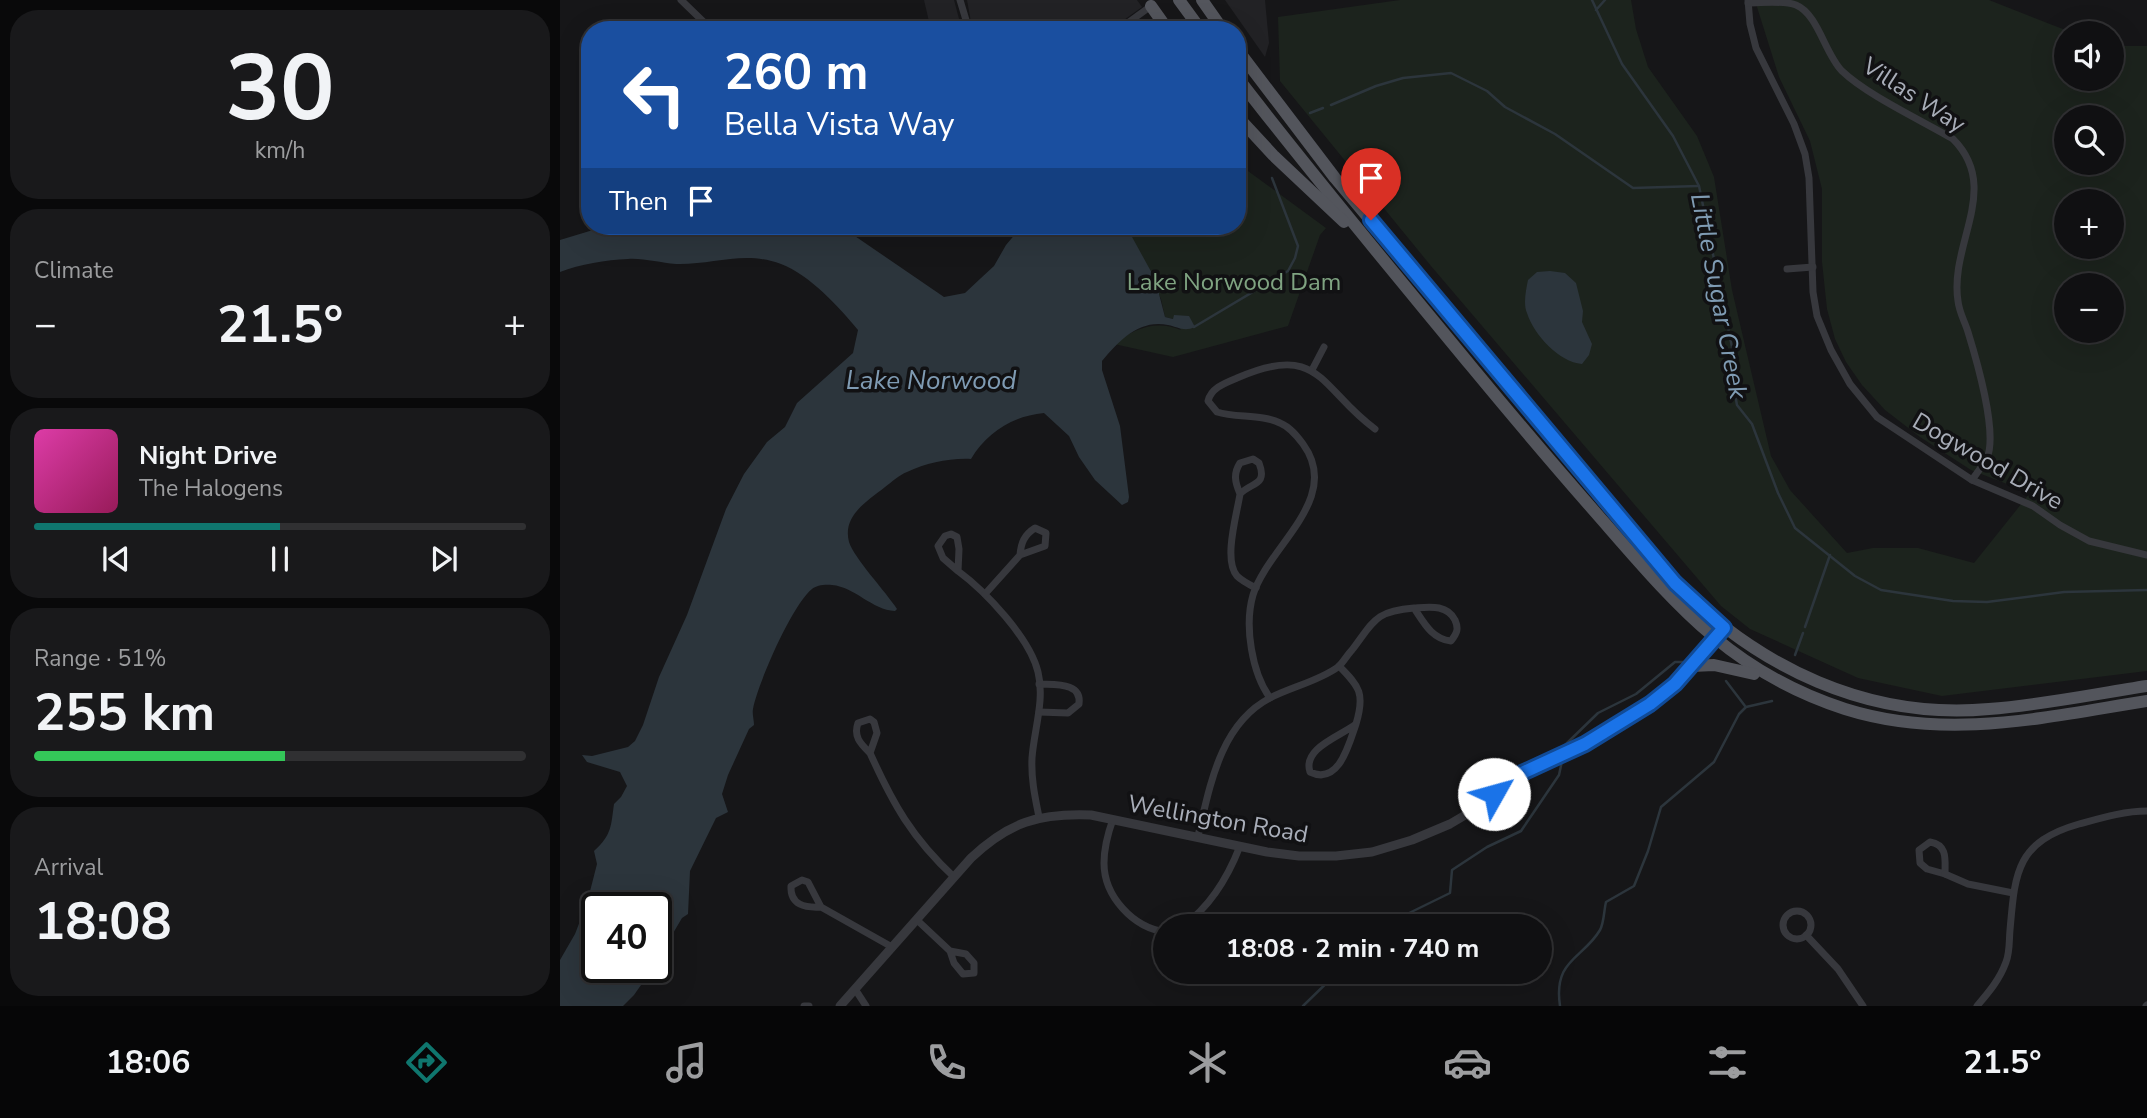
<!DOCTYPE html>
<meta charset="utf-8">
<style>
:root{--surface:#101012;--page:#19191b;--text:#f1f3f6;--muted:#9c9d9f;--line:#303032;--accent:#0f766e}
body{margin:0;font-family:"Nunito Sans",sans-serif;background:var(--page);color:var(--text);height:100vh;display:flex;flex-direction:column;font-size:26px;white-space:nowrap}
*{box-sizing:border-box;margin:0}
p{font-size:23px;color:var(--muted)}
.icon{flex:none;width:38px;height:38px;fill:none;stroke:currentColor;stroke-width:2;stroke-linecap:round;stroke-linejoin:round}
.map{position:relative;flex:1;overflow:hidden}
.side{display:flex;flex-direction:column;gap:10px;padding:10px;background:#09090a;width:560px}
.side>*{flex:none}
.guide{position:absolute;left:21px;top:21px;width:665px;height:214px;border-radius:28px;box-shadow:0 7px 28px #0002,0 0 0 2px var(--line);background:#1a4fa0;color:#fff;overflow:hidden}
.tools{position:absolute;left:1494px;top:21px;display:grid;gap:14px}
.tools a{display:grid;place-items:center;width:70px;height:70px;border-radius:50%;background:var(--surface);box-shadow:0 7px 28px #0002,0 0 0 2px var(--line);font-size:35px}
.speed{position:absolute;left:21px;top:892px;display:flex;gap:14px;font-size:35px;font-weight:700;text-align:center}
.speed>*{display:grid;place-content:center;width:91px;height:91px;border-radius:50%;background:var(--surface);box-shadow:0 7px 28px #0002,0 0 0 2px var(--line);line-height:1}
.speed .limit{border:4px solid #111;border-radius:10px;background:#fff;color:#111}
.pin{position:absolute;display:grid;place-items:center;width:60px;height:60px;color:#fff;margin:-72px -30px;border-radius:50% 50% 50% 0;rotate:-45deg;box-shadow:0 0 7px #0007}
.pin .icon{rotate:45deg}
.me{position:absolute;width:77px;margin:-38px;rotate:52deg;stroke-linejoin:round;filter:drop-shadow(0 0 5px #0008)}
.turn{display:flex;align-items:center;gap:24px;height:147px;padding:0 28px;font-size:32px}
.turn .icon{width:91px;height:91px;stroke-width:2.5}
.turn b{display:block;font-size:49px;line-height:60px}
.then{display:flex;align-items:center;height:66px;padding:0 28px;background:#0003;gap:14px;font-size:26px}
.big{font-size:52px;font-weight:700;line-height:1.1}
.side .tile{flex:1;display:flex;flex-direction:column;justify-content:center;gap:10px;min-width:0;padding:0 24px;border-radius:28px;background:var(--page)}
.side .dial{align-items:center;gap:0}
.dial b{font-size:91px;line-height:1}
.song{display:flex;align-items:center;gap:21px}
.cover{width:84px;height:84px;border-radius:10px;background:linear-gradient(135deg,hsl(320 70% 55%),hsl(330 70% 35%))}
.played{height:7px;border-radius:4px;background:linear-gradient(90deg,var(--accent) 50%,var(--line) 50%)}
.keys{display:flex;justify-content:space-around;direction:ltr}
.heat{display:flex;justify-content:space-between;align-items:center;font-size:38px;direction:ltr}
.charge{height:10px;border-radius:5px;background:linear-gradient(90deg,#34c759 51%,var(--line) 0)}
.trip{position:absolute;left:593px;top:914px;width:399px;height:70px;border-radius:35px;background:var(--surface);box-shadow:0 7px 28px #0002,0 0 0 2px var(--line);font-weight:700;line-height:70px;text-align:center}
.tabs{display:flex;height:112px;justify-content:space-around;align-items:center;background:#060607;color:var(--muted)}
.tabs .icon{width:49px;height:49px}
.tabs .active{color:var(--accent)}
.tabs b{font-size:32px;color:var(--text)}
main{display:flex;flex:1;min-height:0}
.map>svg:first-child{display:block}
.built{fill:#222225}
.green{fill:#1c231d;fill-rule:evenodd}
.water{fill:#2c353c}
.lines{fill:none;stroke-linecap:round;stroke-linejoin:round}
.stream{stroke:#2c353c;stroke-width:2.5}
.minor{stroke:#37383d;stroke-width:7}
.tertiary{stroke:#37383d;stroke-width:9}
.primary{stroke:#53555c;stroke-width:12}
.route-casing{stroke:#114b97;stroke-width:18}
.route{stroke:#1a73e8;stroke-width:12}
.labels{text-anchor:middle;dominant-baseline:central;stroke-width:7;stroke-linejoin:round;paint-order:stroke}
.street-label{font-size:24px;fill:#a8adb8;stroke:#111113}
.park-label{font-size:24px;fill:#7fa381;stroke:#111113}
.water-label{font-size:26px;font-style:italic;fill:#7f9bb3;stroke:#111113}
</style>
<main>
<section class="side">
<div class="tile dial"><b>30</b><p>km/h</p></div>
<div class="tile"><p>Climate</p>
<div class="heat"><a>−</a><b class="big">21.5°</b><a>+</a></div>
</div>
<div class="tile">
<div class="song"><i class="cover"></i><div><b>Night Drive</b><p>The Halogens</p></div></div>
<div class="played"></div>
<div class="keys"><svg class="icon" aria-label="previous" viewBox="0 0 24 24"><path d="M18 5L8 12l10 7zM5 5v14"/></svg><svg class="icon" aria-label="pause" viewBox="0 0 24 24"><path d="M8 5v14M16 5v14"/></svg><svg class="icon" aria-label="next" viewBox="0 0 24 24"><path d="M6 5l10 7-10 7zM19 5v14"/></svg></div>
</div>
<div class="tile"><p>Range · 51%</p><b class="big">255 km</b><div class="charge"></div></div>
<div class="tile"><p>Arrival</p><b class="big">18:08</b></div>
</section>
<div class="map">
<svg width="1587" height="1006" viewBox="0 0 1587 1006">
<rect width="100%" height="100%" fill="#161618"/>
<g class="built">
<path d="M364 0H394L402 30H371Z"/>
<path d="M407 0H577L582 7 550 30H417L411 22Z"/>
<path d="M665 0H705L709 43 705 57Z"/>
</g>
<g class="green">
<path d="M840 0H1071L1076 29 1088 67 1137 136 1154 177 1172 290 1211 456 1230 490 1287 553 1313 548H1358L1414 563 1470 493 1411 470 1360 437 1325 410 1302 385 1286 362 1275 339 1267 309 1262 262V189L1250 141 1219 77 1197 7 1198 0H1429L1513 33H1507V79H1552V46H1587V671L1382 696 1298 678 1190 629 1161 606 871 266 720 81 718 17ZM1507 117H1552V163H1507ZM1507 201H1552V247H1507ZM1507 285H1552V331H1507Z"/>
<path d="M677 163 766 228 760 235 728 326 613 357 554 344C575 328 596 320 621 330L613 319 605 317 601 299 566 226H677Z"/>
</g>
<g class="water">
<path d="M59 226H276L289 232 384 297 405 293 421 278 434 266 446 245 462 226H566L599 286V294L605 317 613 319 614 315 629 316 635 327C624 332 618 327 608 325 579 319 559 341 542 361V370L560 426 569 497 568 502 562 505 535 480 519 457 509 436 484 413C453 416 427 432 411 459 389 458 367 463 347 472 339 475 332 482 325 487 308 501 282 515 289 542 294 558 326 592 337 609L335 611C312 610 295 587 272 585 266 584 256 585 252 589 232 605 198 683 193 709 192 714 194 720 194 725L189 729 168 775 162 794 168 812 156 818 130 871 128 914 122 918 96 962V908H37V968H93L74 995 63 1006H0V960L15 934 27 903 37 864 34 851C52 835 51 825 54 804L61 797 67 786 60 772 27 762 22 755 32 756 68 747 75 741 83 725 99 677 127 615 166 509 184 474 207 442 225 427 237 403 293 353 298 330C279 307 250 275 221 264 184 250 153 265 116 264 100 263 84 258 68 259 46 260 20 264 0 272V240L33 230Z"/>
<path d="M990 271 1005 273 1016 283 1023 311 1022 322 1032 344 1029 355 1022 364C999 362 974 335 967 313 963 304 966 290 968 280L977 272Z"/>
</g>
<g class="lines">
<g class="stream">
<path d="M1032 0 1062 64 1113 136 1139 186 1172 347 1170 367 1177 405 1192 424 1218 493 1235 528 1295 576 1321 590 1393 601 1427 602 1504 592 1587 590"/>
<path d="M1036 10 1045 0"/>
<path d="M771 105 816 86 843 78 891 73 927 91 945 107 995 134 1073 188 1138 186"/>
<path d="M750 113 763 108"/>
<path d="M634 327 728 271 735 258 738 246 712 178"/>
<path d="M1245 627 1270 555"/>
<path d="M1235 655 1243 633"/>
<path d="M1166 681 1185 706"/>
<path d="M1005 745 1038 713 1076 694 1115 662H1124"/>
<path d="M832 926 841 917 890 893 892 870 927 847 961 831 999 775 1002 761"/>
<path d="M743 1006 779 971"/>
<path d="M1000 1006C993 959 1023 959 1040 930 1044 923 1044 910 1046 902L1074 886 1088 851 1101 807 1154 762 1179 714 1186 707 1212 701"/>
</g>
<g class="minor">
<path d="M121 0 152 30"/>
<path d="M400 0 409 30"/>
<path d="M1188 0 1190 24 1196 48 1234 124 1245 154 1249 178 1253 292 1257 316 1271 350 1290 384 1317 417 1412 480 1473 506 1500 525 1529 541 1587 555"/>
<path d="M1188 3C1203 3 1222 0 1236 5 1258 14 1265 54 1282 71 1307 95 1361 120 1393 139 1442 188 1389 244 1398 301 1399 312 1405 322 1408 332 1416 358 1438 433 1427 458 1423 465 1417 473 1412 480"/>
<path d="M558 30 591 6"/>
<path d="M1227 269 1253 267"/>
<path d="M752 370 764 347"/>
<path d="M680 494C675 482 673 474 680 463L693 459 699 463C708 486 691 482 680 494 677 514 663 560 677 576 682 581 690 585 696 588"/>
<path d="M398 571 383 558 378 546 385 536 391 534 397 537 399 549 398 571C425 591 470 638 478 672 485 700 474 730 472 758 471 779 475 797 479 817"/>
<path d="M425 594 460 555 485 546 486 533 475 528C464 535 461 543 460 555"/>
<path d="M779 666C800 687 805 694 796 724 781 736 742 748 750 772 779 786 789 744 796 724"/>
<path d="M710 698C692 673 684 626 693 595 708 546 783 499 743 444 737 436 730 427 720 423 702 414 676 418 657 412L648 401C651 388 665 383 677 378 761 341 760 389 815 429"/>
<path d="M479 712 508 713 519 704C522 682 495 685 479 684"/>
<path d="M310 753C301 744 293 737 298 723L310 719 314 722 317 733 310 753C333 804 352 838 394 877"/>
<path d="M553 819C548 833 544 848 544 863 544 896 573 928 606 932"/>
<path d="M638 836C650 786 660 724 710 698 731 687 759 681 778 667 783 663 787 655 792 650 814 621 815 611 854 608 864 623 872 639 891 641 897 633 899 629 895 620 887 604 869 607 854 608"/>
<path d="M1370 842C1388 845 1385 860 1385 874L1367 869 1360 863 1359 850Z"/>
<path d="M1385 874 1408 884 1453 893"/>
<path d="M261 907C245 908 230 905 231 886L242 880 248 882 261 907 332 947"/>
<circle cx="1237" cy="925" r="14"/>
<path d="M357 920 390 951 394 963 403 974 414 973V963L406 954 390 951"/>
<path d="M623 926C651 906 668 877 680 846"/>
<path d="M1246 935 1278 969 1303 1006"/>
<path d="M295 989 306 1006"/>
<path d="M244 1006H249"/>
<path d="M1417 1006C1429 992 1440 979 1446 962 1450 952 1449 940 1450 930 1455 873 1456 842 1519 824 1541 818 1564 811 1587 811"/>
<path d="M1586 1006 1587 1005"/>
</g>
<path class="tertiary" d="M280 1006 411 858C449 822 479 813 531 815L707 852 739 856H776L812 852 852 840 890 824 912 811 962 773 1025 744 1059 724 1115 684 1159 635"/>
<g class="primary">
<path d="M619 0 641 30"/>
<path d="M642 0 663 30"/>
<path d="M591 6 608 30"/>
<path d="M677 49 775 178 1115 583C1199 668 1308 720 1429 709 1482 705 1535 694 1587 686"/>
<path d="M677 77C752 175 832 270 911 366 954 418 998 470 1043 521 1117 606 1173 673 1285 709 1387 741 1485 717 1587 701"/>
<path d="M677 116 713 155 784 222"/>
<path d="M1132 666 1154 665 1194 674"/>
</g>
</g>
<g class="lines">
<defs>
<path id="route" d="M811 220 1115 583 1164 628 1115 684 1090 704 1025 744 962 773 934 794"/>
</defs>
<use href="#route" class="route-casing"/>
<use href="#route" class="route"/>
</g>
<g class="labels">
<g class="street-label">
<text transform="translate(1354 95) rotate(33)">Villas Way</text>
<text transform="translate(1428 461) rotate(30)">Dogwood Drive</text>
<text transform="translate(658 819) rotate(10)">Wellington Road</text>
</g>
<g class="park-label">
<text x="674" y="282">Lake Norwood Dam</text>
</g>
<g class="water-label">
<text transform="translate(1159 296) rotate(79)">Little Sugar Creek</text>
<text x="371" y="380">Lake Norwood</text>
</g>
</g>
</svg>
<div class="tools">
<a><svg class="icon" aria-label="sound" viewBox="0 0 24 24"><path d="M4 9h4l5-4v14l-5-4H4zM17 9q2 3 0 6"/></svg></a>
<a><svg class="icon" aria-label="search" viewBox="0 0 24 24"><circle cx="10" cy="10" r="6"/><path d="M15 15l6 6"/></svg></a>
<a>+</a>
<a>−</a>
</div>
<div class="speed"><div class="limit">40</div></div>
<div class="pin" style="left:811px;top:220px;background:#d93025"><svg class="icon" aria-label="arrive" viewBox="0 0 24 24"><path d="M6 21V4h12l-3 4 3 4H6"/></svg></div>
<svg class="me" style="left:934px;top:794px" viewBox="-20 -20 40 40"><circle r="19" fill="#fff"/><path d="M0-13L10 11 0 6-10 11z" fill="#1a73e8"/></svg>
<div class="trip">18:08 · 2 min · 740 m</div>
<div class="guide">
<div class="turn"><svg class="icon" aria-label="left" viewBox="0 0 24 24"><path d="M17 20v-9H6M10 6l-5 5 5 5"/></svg><div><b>260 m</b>Bella Vista Way</div></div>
<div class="then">Then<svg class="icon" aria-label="arrive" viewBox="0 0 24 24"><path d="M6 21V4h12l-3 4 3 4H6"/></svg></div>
</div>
</div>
</main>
<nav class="tabs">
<b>18:06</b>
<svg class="icon active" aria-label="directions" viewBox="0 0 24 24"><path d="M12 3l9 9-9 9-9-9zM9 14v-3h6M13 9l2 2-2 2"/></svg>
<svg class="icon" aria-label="music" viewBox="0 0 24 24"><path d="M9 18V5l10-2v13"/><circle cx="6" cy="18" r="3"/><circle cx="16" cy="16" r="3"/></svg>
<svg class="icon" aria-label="phone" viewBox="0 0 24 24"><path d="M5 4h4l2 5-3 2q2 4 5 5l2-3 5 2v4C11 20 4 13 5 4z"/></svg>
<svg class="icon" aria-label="climate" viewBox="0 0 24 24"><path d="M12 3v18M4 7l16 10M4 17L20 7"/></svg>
<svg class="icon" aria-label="car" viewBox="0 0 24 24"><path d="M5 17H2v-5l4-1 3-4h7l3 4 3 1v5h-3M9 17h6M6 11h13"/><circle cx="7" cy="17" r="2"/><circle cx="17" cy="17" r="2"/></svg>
<svg class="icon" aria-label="filters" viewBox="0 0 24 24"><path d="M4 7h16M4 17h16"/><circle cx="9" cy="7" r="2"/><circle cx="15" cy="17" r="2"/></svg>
<b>21.5°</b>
</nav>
